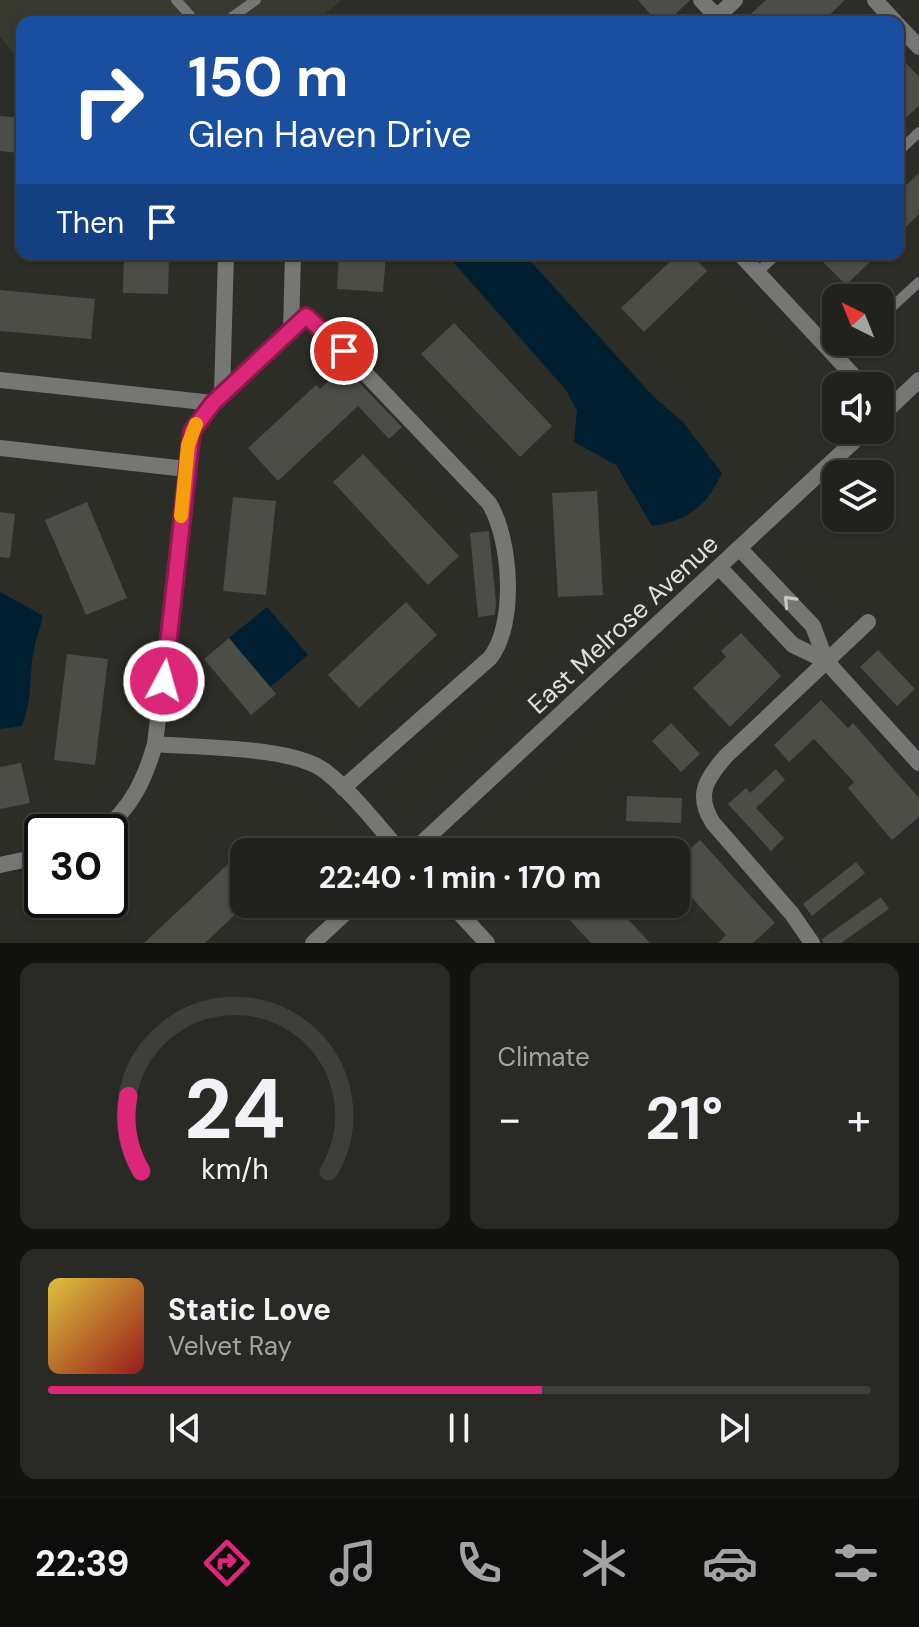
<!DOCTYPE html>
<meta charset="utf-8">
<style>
:root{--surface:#21221d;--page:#292a26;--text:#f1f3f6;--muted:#a2a4a4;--line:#3e3f3b;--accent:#db2777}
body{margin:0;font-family:"DM Sans",sans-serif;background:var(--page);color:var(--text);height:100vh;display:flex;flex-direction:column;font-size:30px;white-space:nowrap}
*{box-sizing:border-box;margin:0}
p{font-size:26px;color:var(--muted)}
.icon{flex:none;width:44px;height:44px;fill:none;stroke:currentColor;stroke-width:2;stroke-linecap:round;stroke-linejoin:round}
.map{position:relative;height:943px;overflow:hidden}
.side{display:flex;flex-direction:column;gap:20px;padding:20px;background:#121310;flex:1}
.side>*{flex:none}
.banner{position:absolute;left:16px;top:16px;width:888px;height:244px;border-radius:16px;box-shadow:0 2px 6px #0004,0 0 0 2px var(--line);background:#1a4fa0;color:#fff;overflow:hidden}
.needle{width:52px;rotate:317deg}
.tools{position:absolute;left:822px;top:284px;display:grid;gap:16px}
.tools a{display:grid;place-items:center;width:72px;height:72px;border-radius:16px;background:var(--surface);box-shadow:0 2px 6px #0004,0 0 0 2px var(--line);font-size:40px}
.speed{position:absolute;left:24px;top:814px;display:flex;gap:16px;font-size:40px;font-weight:700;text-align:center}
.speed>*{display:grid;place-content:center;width:104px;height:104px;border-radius:50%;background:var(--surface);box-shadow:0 2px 6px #0004,0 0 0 2px var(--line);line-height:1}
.speed .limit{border:4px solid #111;border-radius:12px;background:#fff;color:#111}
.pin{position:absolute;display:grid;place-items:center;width:68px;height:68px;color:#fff;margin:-34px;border:4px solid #fff;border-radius:50%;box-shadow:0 2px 8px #0007}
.me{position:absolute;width:88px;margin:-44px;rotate:6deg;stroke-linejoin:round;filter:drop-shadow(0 0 6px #0008)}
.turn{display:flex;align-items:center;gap:28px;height:168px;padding:0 40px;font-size:36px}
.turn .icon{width:104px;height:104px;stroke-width:2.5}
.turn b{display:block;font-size:56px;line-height:68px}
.then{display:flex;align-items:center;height:76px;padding:0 40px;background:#0003;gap:16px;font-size:30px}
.big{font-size:60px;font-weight:700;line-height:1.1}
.side .tile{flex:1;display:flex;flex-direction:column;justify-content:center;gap:12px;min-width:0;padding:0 28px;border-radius:16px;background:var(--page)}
.side .dial{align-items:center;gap:0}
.dial svg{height:208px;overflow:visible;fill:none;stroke:var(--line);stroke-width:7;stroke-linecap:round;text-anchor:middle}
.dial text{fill:var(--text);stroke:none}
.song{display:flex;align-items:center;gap:24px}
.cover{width:96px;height:96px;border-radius:12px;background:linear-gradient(135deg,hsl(50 70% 55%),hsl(0 70% 35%))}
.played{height:8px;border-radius:4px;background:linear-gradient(90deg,var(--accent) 60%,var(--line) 60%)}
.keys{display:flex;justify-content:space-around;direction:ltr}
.heat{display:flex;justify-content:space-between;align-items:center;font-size:44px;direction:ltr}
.side .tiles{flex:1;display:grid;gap:20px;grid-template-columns:1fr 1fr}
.tile:last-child{grid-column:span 2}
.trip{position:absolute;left:230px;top:838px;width:460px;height:80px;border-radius:16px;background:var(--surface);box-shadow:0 2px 6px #0004,0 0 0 2px var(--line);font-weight:700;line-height:80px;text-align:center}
.dock{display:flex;height:128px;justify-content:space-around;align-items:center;background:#0d0e0c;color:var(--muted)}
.dock .icon{width:56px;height:56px}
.dock .active{color:var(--accent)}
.dock b{font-size:36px;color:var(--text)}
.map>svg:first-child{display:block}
.built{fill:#383a2f}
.water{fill:#002032}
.building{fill:#4c4d47}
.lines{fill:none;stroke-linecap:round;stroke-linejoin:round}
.service{stroke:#767774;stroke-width:10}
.minor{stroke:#767774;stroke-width:16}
.oneway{stroke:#c6c6c3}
.route-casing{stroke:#8e194d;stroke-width:20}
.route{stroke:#db2777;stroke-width:14}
.slow{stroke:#f59e0b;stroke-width:14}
.labels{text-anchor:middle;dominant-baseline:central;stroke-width:8;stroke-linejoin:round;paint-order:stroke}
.street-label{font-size:26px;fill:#e0e1dd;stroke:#2c2d27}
</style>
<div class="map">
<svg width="919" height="943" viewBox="0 0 919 943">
<rect width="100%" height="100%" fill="#2c2d27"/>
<path class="built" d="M0 0H341L316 22H22V63L0 37Z"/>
<g class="water">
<path d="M446 254H524L653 396 683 422 722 473C706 507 689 520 652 526L616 465 574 442 577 411 566 390Z"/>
<path d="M0 592 42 615C42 627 37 633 35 644 28 675 34 694 22 726L0 729Z"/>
<path d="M267 607 308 655 270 687 229 638Z"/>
</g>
<g class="building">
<path d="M638 0H690L667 22H657Z"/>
<path d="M766 0H845L822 22H742Z"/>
<path d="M898 54 919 77V106L898 125Z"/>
<path d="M0 116 21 118 18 153 0 151Z"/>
<path d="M919 173V214L898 235V193Z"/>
<path d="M124 254H169L168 294 123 293Z"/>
<path d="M339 254H386L383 292 337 289Z"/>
<path d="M678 254H691L707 271 644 332 621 308Z"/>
<path d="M831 254H878L846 285 823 262Z"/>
<path d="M0 290 95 299 91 339 0 331Z"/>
<path d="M454 323 552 426 520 457 421 354Z"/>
<path d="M344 367 402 427 389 439 358 406 278 481 248 448 316 385 320 389Z"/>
<path d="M363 454 459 556 428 585 333 482Z"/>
<path d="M597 491 603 595 558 597 552 493Z"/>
<path d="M233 497 276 501 266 595 223 591Z"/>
<path d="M87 502 127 598 86 615 45 520Z"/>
<path d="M0 512 15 514 10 558 0 557Z"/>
<path d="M489 531 496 603 495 615 478 617 470 533Z"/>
<path d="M406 602 437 635 359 708 328 675Z"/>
<path d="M741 633 781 676 730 727 693 688 726 657 721 651Z"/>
<path d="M229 638 276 694 251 715 204 659Z"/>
<path d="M878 650 915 689 897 706 860 667Z"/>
<path d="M67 654 108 659 95 765 54 760Z"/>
<path d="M821 700 848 728 853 723 919 798V817L892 840 848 788 854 782 814 739 789 762 774 745Z"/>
<path d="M671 723 700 754 681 772 652 741Z"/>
<path d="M21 763 30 803 0 809V767Z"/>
<path d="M776 769 785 780 756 808 784 838 771 851 728 804 746 788 750 793Z"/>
<path d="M627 796 682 798 681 823 626 821Z"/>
<path d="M700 840 775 923 753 943H718L726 935 676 881V862Z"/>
<path d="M244 849V906L205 943H144Z"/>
<path d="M856 862 865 873 812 916 803 904Z"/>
<path d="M881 897 889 909 841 943H823L822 939Z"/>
<path d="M555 904H614L650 943H591Z"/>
</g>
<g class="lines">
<g class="service">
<path d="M176 0 196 22"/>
<path d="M225 22 256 0"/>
<path d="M898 152 919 132"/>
<path d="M758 272 777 254"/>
<path d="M880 318 919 282"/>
<path d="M837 358 854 342"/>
</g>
<g class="minor">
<path d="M701 0 717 17"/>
<path d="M875 0 895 22"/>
<path d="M711 22 735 0"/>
<path d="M898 25 919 47"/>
<path d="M740 254 863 386"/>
<path d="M291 330 293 254"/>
<path d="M0 380 213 403"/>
<path d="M222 394 226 254"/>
<path d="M880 417 919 380"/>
<path d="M0 448 186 469"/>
<path d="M739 548 813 626 826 661"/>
<path d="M719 567 793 645 826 661 919 763"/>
<path d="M155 744C198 748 292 746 325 771 353 793 377 825 401 852"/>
<path d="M101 832C131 809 145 779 155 744L192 431 213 403 306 316 344 351 489 503C511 539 517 624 490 658L343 788"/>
<path d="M412 852 866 430"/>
<path d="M0 865 42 856"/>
<path d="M451 904 487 943"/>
<path d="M313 943 355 904"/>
<path d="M812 943 792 914 713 823C695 795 706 779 726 756L868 622"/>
</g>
</g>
<defs><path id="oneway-chevron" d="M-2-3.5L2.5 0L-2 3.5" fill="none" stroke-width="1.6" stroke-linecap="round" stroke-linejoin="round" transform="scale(2)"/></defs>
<use class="oneway" href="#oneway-chevron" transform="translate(789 601) rotate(-133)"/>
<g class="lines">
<defs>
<path id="route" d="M164 681 192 431 213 403 306 316 344 351"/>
</defs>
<use href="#route" class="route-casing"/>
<use href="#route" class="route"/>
<path class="slow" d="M181 516 188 445 196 424"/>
</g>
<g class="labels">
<g class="street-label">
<text transform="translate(623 624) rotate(-43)">East Melrose Avenue</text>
</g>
</g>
</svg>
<div class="tools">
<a><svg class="needle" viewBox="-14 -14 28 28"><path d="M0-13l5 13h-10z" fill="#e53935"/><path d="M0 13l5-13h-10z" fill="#a2a4a4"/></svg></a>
<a><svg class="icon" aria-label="sound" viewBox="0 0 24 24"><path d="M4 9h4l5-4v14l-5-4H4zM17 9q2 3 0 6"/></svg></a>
<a><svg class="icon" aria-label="layers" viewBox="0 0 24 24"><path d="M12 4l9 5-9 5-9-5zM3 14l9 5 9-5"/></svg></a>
</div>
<div class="speed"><div class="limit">30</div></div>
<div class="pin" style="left:344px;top:351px;background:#d93025"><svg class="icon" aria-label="arrive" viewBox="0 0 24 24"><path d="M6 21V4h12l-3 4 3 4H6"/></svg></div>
<svg class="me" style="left:164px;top:681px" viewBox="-20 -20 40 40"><circle r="17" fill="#db2777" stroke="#fff" stroke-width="3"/><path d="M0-11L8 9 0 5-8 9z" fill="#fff"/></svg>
<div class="trip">22:40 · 1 min · 170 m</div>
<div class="banner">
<div class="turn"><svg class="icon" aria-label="right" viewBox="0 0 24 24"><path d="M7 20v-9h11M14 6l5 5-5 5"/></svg><div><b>150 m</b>Glen Haven Drive</div></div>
<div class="then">Then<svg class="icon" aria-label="arrive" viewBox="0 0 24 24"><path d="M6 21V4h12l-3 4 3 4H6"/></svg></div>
</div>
</div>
<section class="side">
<div class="tiles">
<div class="tile dial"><svg viewBox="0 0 100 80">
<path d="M14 69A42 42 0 1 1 86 69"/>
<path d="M14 69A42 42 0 0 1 9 40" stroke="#db2777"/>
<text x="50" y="56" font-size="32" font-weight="700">24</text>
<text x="50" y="72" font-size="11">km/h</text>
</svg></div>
<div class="tile"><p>Climate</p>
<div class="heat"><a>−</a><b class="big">21°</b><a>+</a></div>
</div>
<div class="tile">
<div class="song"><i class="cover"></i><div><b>Static Love</b><p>Velvet Ray</p></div></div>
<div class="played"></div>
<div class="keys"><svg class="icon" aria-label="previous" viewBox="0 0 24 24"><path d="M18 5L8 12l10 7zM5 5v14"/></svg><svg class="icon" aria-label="pause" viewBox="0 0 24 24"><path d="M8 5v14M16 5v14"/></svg><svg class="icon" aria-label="next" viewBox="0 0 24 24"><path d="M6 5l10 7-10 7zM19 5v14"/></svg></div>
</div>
</div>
</section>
<nav class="dock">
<b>22:39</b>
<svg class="icon active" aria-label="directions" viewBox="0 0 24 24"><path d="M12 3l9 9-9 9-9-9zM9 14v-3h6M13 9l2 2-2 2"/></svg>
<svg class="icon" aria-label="music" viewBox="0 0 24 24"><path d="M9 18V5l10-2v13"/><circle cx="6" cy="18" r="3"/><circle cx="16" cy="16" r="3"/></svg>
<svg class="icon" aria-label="phone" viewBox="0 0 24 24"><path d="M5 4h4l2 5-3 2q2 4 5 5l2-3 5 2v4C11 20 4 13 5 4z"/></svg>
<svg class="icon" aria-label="climate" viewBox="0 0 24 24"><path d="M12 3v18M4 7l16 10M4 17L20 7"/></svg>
<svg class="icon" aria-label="car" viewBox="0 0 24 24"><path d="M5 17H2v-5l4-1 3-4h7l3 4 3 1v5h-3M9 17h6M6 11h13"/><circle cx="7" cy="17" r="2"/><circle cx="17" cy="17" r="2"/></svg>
<svg class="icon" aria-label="filters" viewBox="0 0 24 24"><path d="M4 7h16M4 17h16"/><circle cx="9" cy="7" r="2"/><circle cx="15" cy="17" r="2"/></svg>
</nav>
